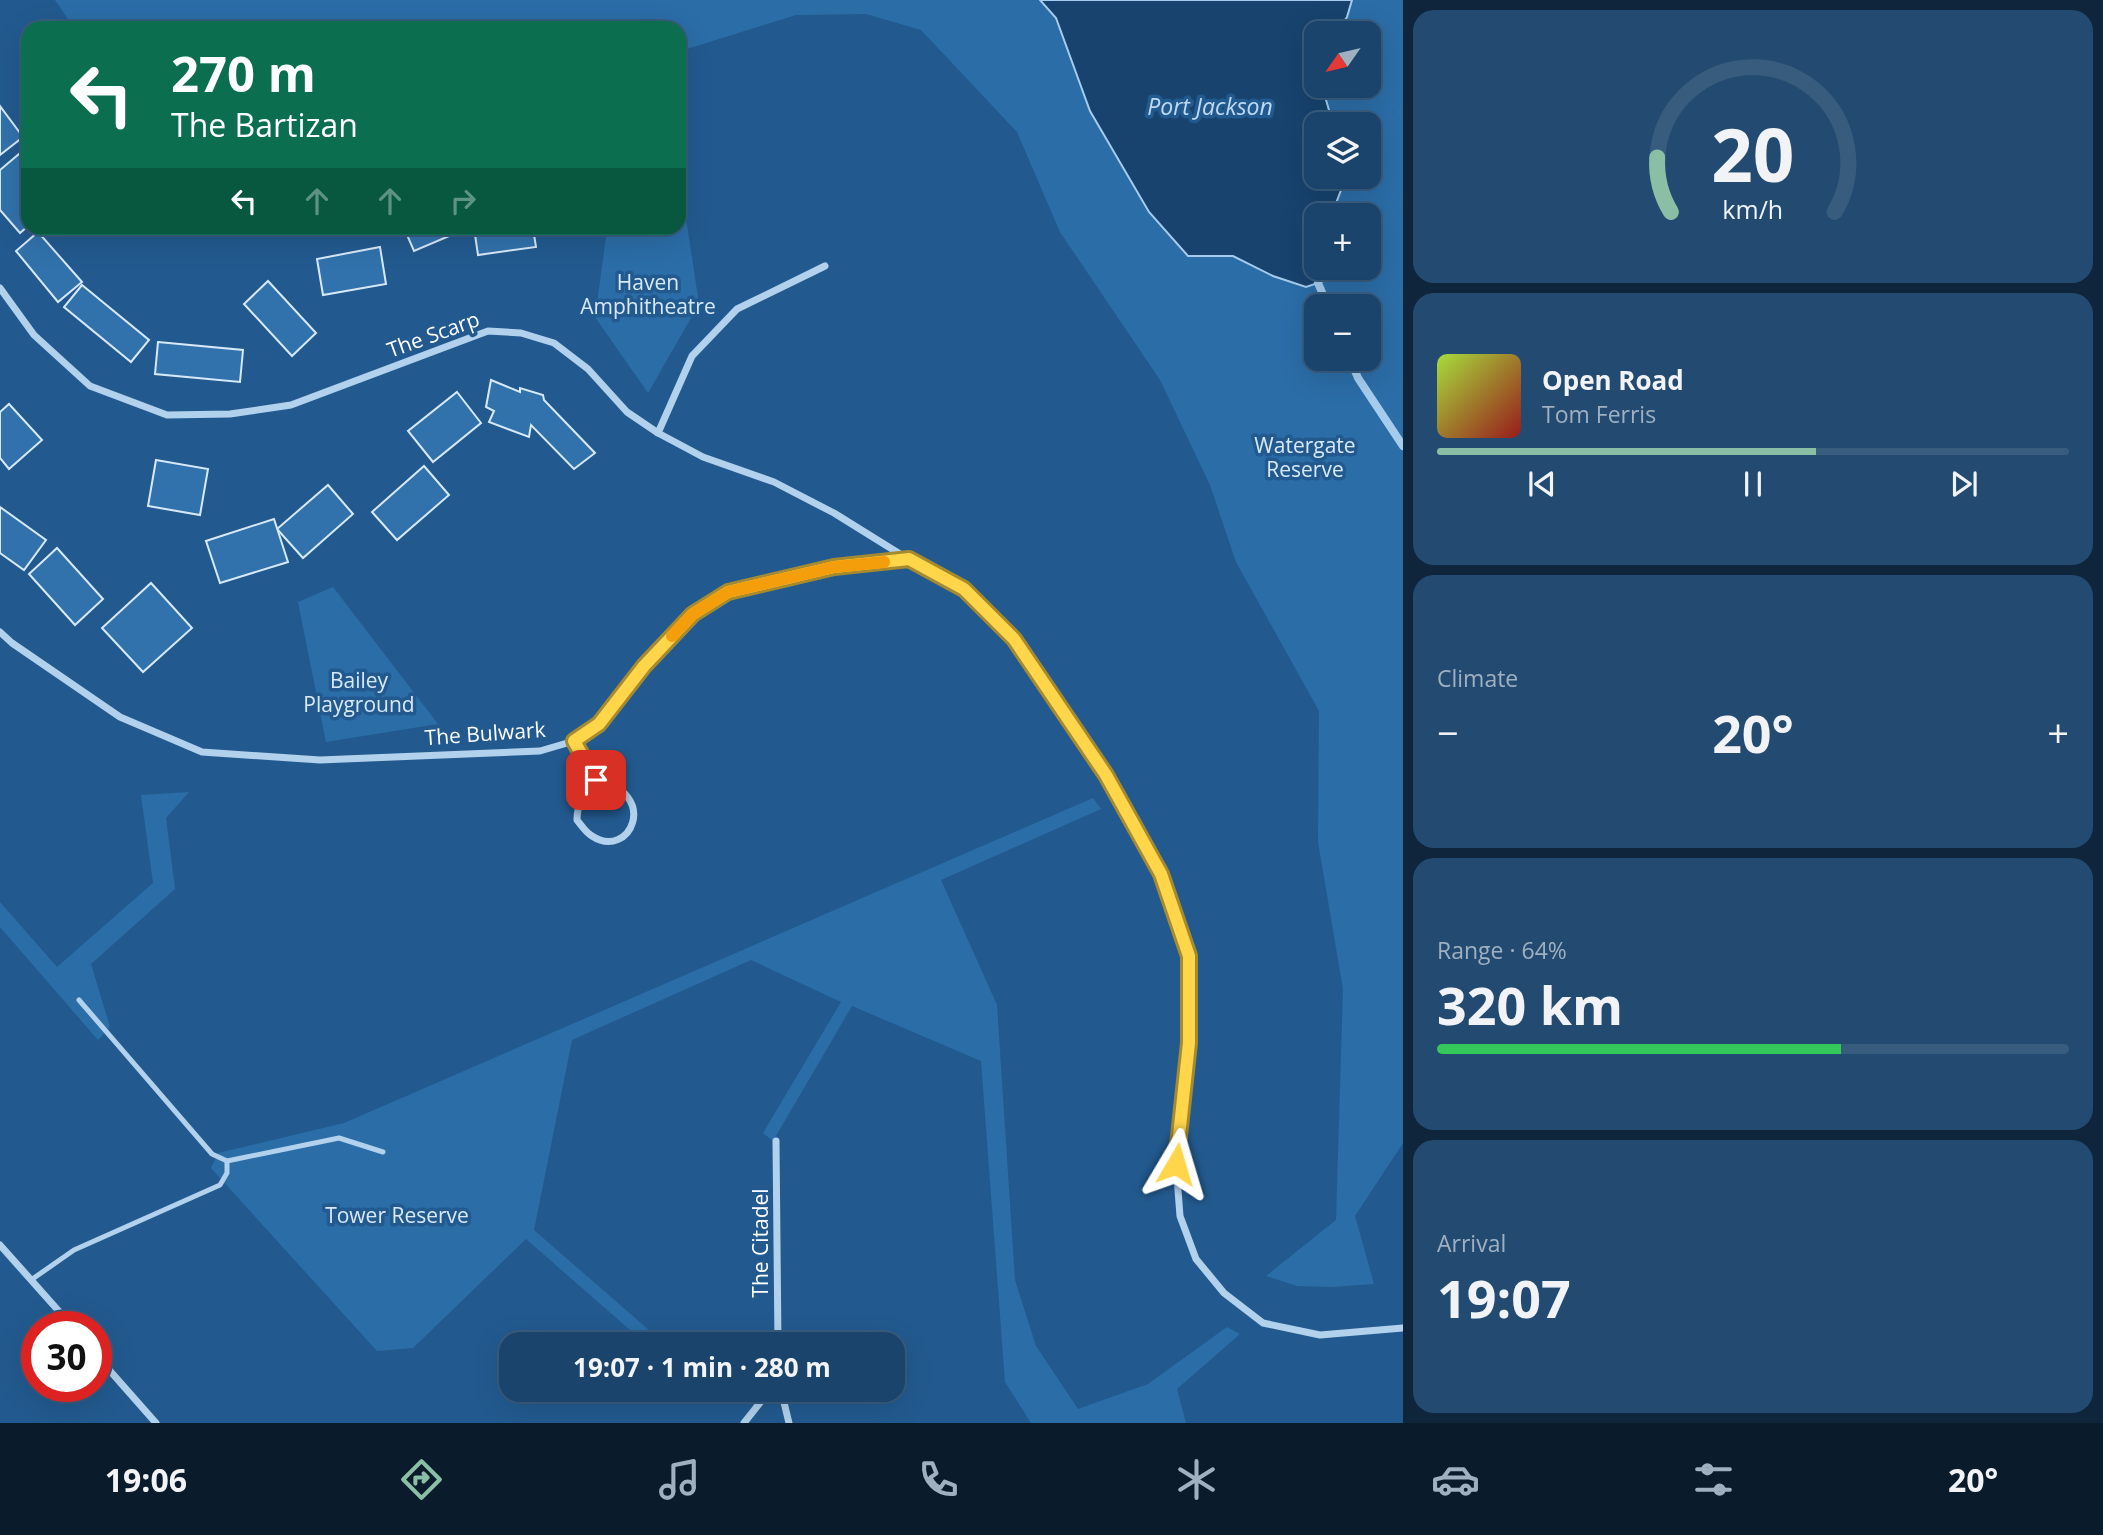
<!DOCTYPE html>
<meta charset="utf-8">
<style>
:root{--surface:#1a446b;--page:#234b71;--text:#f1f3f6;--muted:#9fb0c1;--line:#385c7e;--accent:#8abfa5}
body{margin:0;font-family:"Open Sans",sans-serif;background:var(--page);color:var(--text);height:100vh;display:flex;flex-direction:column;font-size:26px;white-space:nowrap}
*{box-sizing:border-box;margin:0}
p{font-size:23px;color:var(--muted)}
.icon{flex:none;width:38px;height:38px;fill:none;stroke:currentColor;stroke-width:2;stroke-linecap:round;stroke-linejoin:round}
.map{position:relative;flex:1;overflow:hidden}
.details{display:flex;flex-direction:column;gap:10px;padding:10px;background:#0e253b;width:700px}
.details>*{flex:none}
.guide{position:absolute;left:21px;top:21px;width:665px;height:214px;border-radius:21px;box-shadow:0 7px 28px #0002,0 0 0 2px var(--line);background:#0b6e4f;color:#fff;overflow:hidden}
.needle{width:46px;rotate:236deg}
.tools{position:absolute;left:1304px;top:21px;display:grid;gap:14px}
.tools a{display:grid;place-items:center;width:77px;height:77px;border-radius:14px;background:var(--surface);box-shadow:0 7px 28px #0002,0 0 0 2px var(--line);font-size:35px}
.speed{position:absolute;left:21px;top:1311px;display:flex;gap:14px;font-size:35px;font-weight:700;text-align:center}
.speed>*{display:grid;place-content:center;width:91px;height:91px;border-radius:50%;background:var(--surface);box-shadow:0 7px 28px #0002,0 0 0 2px var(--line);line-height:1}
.speed .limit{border:10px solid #d22;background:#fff;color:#111}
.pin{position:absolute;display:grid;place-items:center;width:60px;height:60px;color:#fff;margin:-30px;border-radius:14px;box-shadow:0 4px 10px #0006}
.me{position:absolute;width:77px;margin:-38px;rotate:7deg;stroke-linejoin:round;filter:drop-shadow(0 0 5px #0008)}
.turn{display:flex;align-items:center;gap:24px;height:147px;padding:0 35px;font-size:32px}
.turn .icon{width:91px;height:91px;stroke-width:2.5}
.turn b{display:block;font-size:49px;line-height:60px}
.lanes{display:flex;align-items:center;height:66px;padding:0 35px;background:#0003;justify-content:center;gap:35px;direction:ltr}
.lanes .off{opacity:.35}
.big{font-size:52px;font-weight:700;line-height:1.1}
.details .tile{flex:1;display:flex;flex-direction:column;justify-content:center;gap:10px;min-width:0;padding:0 24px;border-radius:21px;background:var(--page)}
.details .dial{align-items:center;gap:0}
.dial svg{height:182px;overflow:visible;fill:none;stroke:var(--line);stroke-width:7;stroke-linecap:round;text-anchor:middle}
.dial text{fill:var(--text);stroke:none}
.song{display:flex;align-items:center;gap:21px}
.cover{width:84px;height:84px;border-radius:10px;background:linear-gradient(135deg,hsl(80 70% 55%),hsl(0 70% 35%))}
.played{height:7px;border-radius:4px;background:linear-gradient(90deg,var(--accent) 60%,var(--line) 60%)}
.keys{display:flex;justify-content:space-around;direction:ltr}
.heat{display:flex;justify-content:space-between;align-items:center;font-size:38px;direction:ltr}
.charge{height:10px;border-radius:5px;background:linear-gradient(90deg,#34c759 64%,var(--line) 0)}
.trip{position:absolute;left:499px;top:1332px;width:406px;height:70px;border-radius:21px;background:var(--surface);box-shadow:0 7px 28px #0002,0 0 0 2px var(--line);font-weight:700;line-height:70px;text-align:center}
.tab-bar{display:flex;height:112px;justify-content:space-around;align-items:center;background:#0a1b2b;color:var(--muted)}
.tab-bar .icon{width:49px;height:49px}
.tab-bar .selected{color:var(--accent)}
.tab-bar b{font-size:32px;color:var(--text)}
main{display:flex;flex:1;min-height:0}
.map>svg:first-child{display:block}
.green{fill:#2b6da7;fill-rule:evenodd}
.water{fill:#17436e;stroke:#a5cced;stroke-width:2}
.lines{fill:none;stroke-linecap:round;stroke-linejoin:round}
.stream{stroke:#a5cced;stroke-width:8}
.building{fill:#3172ac;stroke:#d7e9f9;stroke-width:2}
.service{stroke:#b2d1ec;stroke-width:5}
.minor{stroke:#b2d1ec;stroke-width:7}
.route-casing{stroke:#a68a30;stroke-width:18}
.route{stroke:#ffd54a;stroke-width:12}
.slow{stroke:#f59e0b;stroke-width:12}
.labels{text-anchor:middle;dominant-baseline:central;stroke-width:7;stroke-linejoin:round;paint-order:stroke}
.park-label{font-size:21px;fill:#d7e9f9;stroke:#225a8f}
.street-label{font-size:21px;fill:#fff;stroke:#225a8f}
.water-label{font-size:23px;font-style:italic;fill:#bedaf3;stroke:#225a8f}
</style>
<main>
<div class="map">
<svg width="1403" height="1423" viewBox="0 0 1403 1423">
<rect width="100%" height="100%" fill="#225a8f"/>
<g class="green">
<path d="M55 0H1040L1056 18 1090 112 1149 212 1188 256H1233L1273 276 1306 287 1330 279 1334 268H1368V215H1335V206L1346 177H1368V124H1333L1322 86H1368V33H1336L1347 17 1352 0H1403V1143L1355 1216 1374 1284 1331 1287 1297 1286 1266 1276 1336 1220 1343 989 1318 842 1319 711 1236 562 1210 485 1160 380 1060 232 1017 132 921 30 866 14 796 15 687 49 679 58V28H74ZM1316 306H1368V359H1316Z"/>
<path d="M686 218 699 304 648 393 595 317 606 237 646 228H679V220Z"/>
<path d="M333 587 438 724 326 742 298 602Z"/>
<path d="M189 792 166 818 175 889 91 964 110 1027 98 1040 0 927V902L57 967 153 883 141 795Z"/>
<path d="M1093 798 1101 809 941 880 997 1005 1015 1280 1036 1346 1078 1409 1148 1384 1227 1327 1240 1334 1177 1389 1186 1423H1031L1005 1382 981 1061 852 1006 773 1141 763 1133 841 1002 751 960 572 1040 534 1230 665 1344H646L526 1239 413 1348 377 1351 211 1168 218 1153 344 1123Z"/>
</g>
<path class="water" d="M1040 0H1352L1347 17 1336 33H1316V86H1322L1333 124H1316V177H1346L1335 206V215H1316V268H1334L1330 279 1306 287 1273 276 1233 256H1188L1149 212 1090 111 1056 18Z"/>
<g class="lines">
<g class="stream">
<path d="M1318 283 1328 306"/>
<path d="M1350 359 1358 378 1403 446"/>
</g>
</g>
<g class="building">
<path d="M0 106 23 137 0 155Z"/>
<path d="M19 154 28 165V226L20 233 0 210V170Z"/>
<path d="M404 228H468L414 251Z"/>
<path d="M474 228H533L536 247 478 255Z"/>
<path d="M38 232 82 282 58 302 16 251Z"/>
<path d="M380 247 386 284 323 295 317 259Z"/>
<path d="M268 281 316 333 292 356 244 304Z"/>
<path d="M82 285 149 340 131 362 64 307Z"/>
<path d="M158 342 243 350 240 382 155 374Z"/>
<path d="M491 380 520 392V388L543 395 544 400 595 453 574 469 531 425 529 437 489 422 494 411 486 407Z"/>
<path d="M457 392 481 423 433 462 408 431Z"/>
<path d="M9 404 42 440 9 469 0 458V412Z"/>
<path d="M156 460 208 469 200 515 148 506Z"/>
<path d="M424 466 449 495 397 540 372 512Z"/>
<path d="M328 485 353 514 303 558 277 529Z"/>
<path d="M0 507 46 540 24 570 0 553Z"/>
<path d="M274 519 288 562 220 583 206 541Z"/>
<path d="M57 548 103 599 75 625 29 574Z"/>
<path d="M151 583 192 628 143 672 102 628Z"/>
</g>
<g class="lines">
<g class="service">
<path d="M79 1000 212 1154 227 1161"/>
<path d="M31 1280 74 1250 220 1185 227 1173V1161L339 1138 383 1152"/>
</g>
<g class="minor">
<path d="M0 288 34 335 90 386 167 415 230 414 291 405 488 331 521 333 554 343 588 369 627 412 658 433 703 457 774 482 834 513 908 559"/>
<path d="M658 433 692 356 737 309 825 266"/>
<path d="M0 632 12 643 120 717 202 752 320 760 540 751 574 741 599 724 644 666 693 614 728 592 834 567 909 559 964 589 1014 639 1106 775 1161 874 1189 956V1043L1176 1164 1180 1216 1196 1259 1224 1293 1263 1323 1320 1335 1403 1328"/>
<path d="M574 741 596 780C661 793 630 861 592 836 586 833 581 825 577 820 577 802 585 793 596 780"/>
<path d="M776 1141 778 1344"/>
<path d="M0 1245 72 1326"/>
<path d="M96 1355 156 1423"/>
<path d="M781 1390 789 1423"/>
<path d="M744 1423 770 1390"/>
</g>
</g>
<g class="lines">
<defs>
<path id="route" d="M596 780 574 741 599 724 644 666 693 614 728 592 834 567 909 559 964 589 1014 639 1106 775 1161 874 1189 956V1043L1176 1164"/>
</defs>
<use href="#route" class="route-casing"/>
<use href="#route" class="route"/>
<path class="slow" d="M672 636 693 614 728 592 834 567 884 562"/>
</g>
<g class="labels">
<g class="park-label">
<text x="648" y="282">Haven<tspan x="648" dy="24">Amphitheatre</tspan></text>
<text x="1305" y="445">Watergate<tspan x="1305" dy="24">Reserve</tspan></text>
<text x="359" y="680">Bailey<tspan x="359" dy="24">Playground</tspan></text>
<text x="397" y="1215">Tower Reserve</text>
</g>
<g class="street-label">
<text transform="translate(433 334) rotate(-20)">The Scarp</text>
<text transform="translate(485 733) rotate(-4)">The Bulwark</text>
<text transform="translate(760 1243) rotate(-90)">The Citadel</text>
</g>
<g class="water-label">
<text x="1210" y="106">Port Jackson</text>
</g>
</g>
</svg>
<div class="tools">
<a><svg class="needle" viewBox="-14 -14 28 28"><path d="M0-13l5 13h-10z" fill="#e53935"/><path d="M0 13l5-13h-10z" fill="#9fb0c1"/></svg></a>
<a><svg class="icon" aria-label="layers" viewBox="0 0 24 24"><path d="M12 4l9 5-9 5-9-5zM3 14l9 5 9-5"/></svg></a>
<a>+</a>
<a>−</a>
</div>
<div class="speed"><div class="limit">30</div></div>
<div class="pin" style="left:596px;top:780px;background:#d93025"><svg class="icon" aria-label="arrive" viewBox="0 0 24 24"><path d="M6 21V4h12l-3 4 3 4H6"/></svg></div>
<svg class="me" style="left:1176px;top:1164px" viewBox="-20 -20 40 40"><path d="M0-17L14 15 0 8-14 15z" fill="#ffd54a" stroke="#fff" stroke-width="4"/></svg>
<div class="trip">19:07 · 1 min · 280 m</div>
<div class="guide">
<div class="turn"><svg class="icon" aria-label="left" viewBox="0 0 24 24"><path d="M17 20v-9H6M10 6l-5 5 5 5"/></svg><div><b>270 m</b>The Bartizan</div></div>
<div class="lanes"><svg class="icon" aria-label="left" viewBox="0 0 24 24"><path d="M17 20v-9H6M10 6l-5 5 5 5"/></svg><svg class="icon off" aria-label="ahead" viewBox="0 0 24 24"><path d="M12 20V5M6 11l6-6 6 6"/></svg><svg class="icon off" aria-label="ahead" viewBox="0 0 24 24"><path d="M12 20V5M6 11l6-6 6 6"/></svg><svg class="icon off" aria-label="right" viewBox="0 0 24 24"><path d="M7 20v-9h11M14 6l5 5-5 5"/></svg></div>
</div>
</div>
<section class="details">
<div class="tile dial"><svg viewBox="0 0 100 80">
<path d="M14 69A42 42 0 1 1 86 69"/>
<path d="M14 69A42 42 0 0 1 8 45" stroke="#8abfa5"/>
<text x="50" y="56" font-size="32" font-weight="700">20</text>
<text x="50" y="72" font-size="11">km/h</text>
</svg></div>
<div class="tile">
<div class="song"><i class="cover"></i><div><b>Open Road</b><p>Tom Ferris</p></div></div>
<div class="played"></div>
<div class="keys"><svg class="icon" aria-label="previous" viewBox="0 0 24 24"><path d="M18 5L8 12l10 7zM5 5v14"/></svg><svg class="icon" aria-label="pause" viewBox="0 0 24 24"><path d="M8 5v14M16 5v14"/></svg><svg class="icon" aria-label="next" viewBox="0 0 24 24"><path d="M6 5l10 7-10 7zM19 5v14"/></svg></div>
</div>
<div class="tile"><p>Climate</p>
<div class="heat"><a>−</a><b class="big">20°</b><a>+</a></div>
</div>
<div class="tile"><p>Range · 64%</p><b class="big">320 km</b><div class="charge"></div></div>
<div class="tile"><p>Arrival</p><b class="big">19:07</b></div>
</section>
</main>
<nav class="tab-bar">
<b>19:06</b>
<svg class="icon selected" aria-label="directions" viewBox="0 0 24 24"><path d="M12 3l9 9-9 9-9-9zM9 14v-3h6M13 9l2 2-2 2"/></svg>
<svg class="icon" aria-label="music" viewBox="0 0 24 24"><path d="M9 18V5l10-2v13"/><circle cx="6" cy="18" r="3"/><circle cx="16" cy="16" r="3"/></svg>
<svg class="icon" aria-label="phone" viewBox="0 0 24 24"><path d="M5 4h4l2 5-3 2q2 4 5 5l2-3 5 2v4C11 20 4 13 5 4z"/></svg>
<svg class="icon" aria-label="climate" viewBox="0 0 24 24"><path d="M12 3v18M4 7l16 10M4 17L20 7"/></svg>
<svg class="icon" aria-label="car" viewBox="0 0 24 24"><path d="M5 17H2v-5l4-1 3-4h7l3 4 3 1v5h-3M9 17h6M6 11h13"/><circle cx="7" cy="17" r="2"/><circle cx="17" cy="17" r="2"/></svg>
<svg class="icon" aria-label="filters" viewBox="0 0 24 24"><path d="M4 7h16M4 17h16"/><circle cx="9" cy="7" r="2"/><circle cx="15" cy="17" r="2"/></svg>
<b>20°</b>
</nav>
